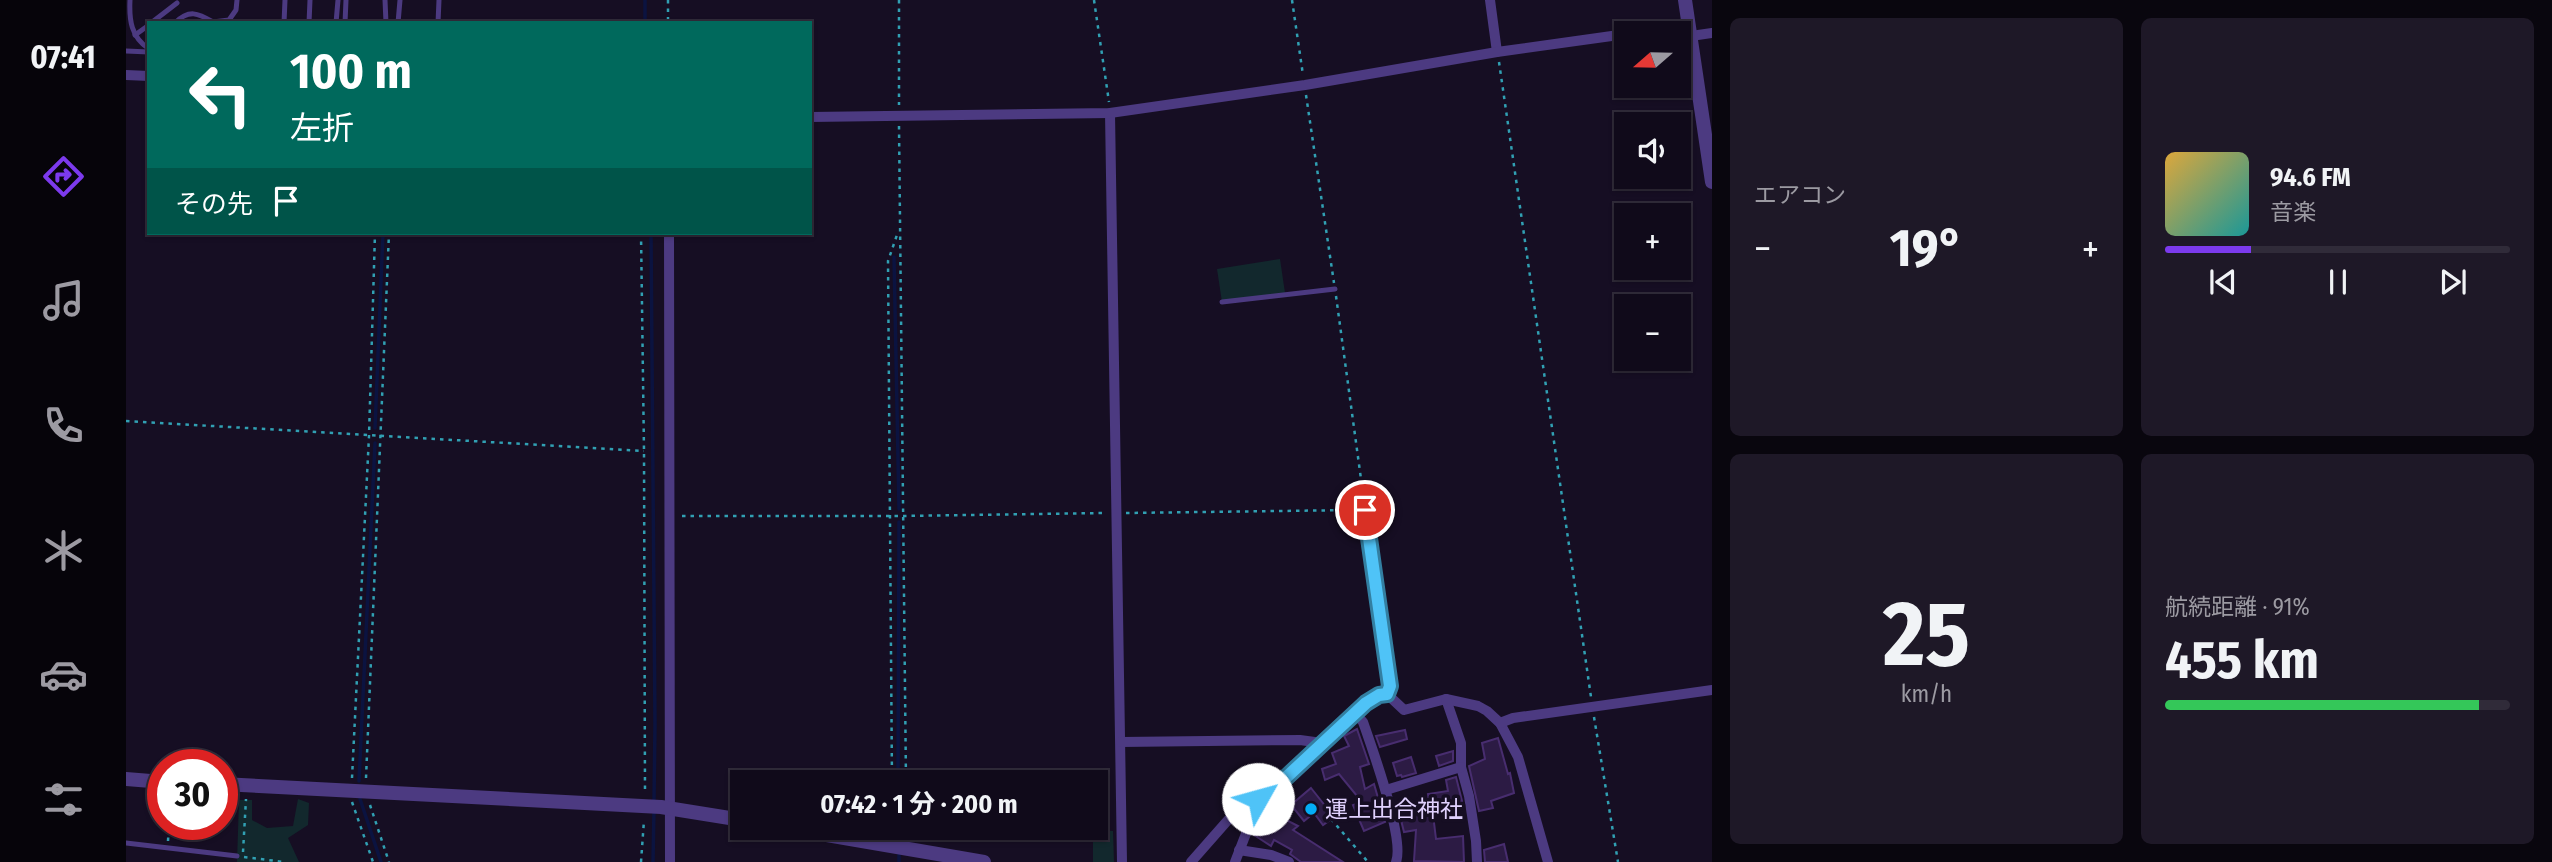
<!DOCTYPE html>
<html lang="ja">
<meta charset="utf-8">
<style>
:root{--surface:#100a1a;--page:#1e1827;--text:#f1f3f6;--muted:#9c9aa2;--line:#302b39;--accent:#7c3aed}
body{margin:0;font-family:"Fira Sans Condensed","Noto Sans JP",sans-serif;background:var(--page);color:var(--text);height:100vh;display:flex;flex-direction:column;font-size:26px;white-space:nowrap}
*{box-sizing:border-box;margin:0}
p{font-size:23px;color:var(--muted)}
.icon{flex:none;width:38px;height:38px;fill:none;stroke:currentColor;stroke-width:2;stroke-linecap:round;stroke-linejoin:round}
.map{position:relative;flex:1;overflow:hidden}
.side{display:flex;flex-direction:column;gap:18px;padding:18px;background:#09060e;width:840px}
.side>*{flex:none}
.banner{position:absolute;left:21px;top:21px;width:665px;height:214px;border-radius:0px;box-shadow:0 2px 5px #0004,0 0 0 2px var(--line);background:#00695c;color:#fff;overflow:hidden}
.needle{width:46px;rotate:250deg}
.tools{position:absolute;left:1488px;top:21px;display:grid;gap:14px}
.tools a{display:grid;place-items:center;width:77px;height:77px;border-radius:0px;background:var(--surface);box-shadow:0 2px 5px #0004,0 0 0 2px var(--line);font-size:35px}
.speed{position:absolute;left:21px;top:749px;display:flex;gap:14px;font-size:35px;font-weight:700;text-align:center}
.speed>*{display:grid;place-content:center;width:91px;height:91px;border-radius:50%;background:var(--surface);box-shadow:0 2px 5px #0004,0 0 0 2px var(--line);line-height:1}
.speed .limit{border:10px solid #d22;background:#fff;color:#111}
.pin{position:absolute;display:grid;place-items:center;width:60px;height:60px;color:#fff;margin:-30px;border:4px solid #fff;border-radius:50%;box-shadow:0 2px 7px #0007}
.me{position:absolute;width:77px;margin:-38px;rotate:52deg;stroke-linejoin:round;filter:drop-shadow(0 0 5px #0008)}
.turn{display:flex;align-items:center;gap:24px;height:147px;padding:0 28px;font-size:32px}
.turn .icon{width:91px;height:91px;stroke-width:2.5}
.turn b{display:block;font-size:49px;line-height:60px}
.then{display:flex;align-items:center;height:66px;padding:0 28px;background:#0003;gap:14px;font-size:26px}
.big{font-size:52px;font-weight:700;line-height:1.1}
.side .widget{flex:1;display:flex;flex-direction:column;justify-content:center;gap:10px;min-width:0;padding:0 24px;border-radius:10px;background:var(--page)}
.side .dial{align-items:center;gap:0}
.dial b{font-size:91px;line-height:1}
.song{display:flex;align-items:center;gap:21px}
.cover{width:84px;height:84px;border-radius:10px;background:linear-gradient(135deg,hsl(40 70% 55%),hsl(180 70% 35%))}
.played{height:7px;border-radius:4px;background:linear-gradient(90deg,var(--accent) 25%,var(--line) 25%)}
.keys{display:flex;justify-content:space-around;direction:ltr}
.heat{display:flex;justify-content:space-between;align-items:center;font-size:38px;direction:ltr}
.charge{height:10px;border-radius:5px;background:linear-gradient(90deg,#34c759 91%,var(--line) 0)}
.side .tiles{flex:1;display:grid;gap:18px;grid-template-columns:repeat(2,1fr)}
.trip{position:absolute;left:604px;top:770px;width:378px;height:70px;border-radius:0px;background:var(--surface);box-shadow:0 2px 5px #0004,0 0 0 2px var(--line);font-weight:700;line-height:70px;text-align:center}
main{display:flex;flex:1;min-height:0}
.menu{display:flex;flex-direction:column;width:126px;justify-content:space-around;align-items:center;background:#06040a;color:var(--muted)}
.menu .icon{width:49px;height:49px}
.menu .current{color:var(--accent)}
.menu b{font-size:32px;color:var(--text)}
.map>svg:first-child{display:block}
.green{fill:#12282d}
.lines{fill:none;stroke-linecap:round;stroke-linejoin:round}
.stream{stroke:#0b1340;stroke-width:3.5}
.building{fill:#2c1b44;stroke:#482d6f;stroke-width:2}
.path{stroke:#31a0b3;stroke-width:2.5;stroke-dasharray:3.5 5;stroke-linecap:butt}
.service{stroke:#4c3a81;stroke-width:5}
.minor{stroke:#4c3a81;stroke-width:10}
.tertiary{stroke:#4c3a81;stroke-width:14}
.route-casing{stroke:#337fa1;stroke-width:18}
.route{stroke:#4fc3f7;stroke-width:12}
.poi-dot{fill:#04adf7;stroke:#160e23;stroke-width:2.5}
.labels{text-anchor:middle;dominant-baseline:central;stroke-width:7;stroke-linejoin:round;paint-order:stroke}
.poi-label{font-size:23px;fill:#e0d1fe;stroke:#160e23;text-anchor:start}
</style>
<main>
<nav class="menu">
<b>07:41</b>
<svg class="icon current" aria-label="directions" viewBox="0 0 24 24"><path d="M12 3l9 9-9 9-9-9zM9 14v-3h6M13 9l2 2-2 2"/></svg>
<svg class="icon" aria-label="music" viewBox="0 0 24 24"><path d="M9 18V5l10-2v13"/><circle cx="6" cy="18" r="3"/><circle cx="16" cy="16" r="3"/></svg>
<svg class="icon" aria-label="phone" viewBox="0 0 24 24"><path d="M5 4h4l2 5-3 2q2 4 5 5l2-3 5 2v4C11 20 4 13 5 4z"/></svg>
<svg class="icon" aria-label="climate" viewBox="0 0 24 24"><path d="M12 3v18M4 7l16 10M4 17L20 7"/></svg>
<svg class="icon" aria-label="car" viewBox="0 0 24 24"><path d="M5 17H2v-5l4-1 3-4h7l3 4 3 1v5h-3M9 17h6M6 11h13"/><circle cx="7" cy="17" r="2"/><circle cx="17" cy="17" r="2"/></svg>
<svg class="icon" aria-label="filters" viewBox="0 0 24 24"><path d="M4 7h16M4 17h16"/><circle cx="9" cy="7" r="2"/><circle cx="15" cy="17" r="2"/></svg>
</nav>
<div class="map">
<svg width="1586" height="862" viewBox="0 0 1586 862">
<rect width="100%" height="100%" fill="#160e23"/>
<g class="green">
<path d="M1154 259 1159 293 1096 302 1091 269Z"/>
<path d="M172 799 183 803 182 825 162 838 173 862H111L113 800H126V820L141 828 167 826Z"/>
<path d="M967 830 987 831 988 862H967Z"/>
</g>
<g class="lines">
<g class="stream">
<path d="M519 23V0"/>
<path d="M525 233 529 724 528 801"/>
<path d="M768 257 773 509"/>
<path d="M249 428 257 233"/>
<path d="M233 781 249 443"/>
<path d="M772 782 773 522"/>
<path d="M234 799 255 862"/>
<path d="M772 839V828"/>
<path d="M773 855V862"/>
<path d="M527 862 528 809"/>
</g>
</g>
<g class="building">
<path d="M1231 729 1243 764 1234 767 1239 789 1248 784 1259 822 1238 831 1227 805 1236 802 1213 774 1199 780 1196 769 1210 764 1206 753 1223 746 1218 736Z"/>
<path d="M1279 730 1281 739 1254 747 1250 736Z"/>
<path d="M1372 738 1382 774 1384 773 1388 793 1365 801 1367 808 1353 811 1343 766 1359 759 1356 743Z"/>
<path d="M1327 751V761L1313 766 1310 756Z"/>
<path d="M1285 757 1290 773 1276 777 1275 775 1271 776 1267 763Z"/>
<path d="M1330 777 1336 801 1306 806 1310 839 1337 836 1338 862 1288 861 1290 830 1278 832 1272 808 1303 801 1302 794 1322 791 1320 780Z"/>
<path d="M1185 788 1208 817 1197 825 1188 813 1178 821 1165 805Z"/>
<path d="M1141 810 1172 826 1167 830 1217 862H1175L1164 854 1166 850 1148 840 1145 846 1128 835Z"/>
<path d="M1378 844 1382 862H1359L1358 850Z"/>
</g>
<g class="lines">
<g class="path">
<path d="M542 0V23"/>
<path d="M773 0V105"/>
<path d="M968 0 983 102"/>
<path d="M1166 0 1177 75"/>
<path d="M1373 62 1465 697"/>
<path d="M1180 95 1208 283"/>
<path d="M773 126 780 782"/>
<path d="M515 233 518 451 519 792"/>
<path d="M1210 296 1238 501"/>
<path d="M0 421 518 451"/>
<path d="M1000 513 1228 510"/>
<path d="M556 516H776L980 513"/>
<path d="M1468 717 1492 862"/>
<path d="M226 778 243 436 249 233"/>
<path d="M240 778 263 233"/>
<path d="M766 782 762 261 772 232"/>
<path d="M226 802 247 862"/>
<path d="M244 805 263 862"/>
<path d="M1205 819 1242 862"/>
<path d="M42 841 43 824"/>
<path d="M117 852 120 799"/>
<path d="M118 857 158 862"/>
<path d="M515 862 518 820"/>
</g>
<g class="service">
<path d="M4 0C3 20 5 37 23 49"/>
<path d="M259 0 260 23"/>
<path d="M25 23 51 3"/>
<path d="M49 23C63 9 72 13 87 22L103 20 110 10 111 0"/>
<path d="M158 23 159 0"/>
<path d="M183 23 184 0"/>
<path d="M210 23 212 0"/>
<path d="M219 23 220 0"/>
<path d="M272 23 274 0"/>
<path d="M312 23 313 0"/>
<path d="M9 35 23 25"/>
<path d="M0 51 23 52"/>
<path d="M1096 302 1209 289"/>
<path d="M0 843 111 856"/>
</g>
<g class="minor">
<path d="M1364 0 1371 52"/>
<path d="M1504 33 1563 25"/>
<path d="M1565 36 1586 33"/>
<path d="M0 75 23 76"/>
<path d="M984 113 996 862"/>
<path d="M684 117 984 113 1179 85 1371 52 1500 34"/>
<path d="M543 233 544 862"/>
<path d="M1239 510 1264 686 1261 694"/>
<path d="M1261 694 1278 710 1320 699 1352 706 1361 711 1374 723 1392 757 1422 862"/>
<path d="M1320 699 1335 743V767L1343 796 1350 841 1351 862"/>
<path d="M1229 713 1237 722C1246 748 1279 839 1270 862"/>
<path d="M1374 723 1387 718 1586 690"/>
<path d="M995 742 1174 740 1196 743"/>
<path d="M1260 790 1335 767"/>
<path d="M1113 850 1145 855 1163 862"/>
<path d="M1065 862 1102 820 1152 785 1240 703 1253 695 1261 694"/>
<path d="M1109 862 1121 831 1113 813"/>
</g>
<g class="tertiary">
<path d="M1559 0 1586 182"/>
<path d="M0 779 37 782"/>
<path d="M96 784 535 807 616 820"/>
<path d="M660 828 858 862"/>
</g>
</g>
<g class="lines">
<defs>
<path id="route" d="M1132 799 1152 785 1240 703 1253 695 1261 694 1264 686 1239 510"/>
</defs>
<use href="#route" class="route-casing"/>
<use href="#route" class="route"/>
</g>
<circle class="poi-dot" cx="1185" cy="809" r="7"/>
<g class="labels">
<g class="poi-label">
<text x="1199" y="809">運上出合神社</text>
</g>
</g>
</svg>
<div class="tools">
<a><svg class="needle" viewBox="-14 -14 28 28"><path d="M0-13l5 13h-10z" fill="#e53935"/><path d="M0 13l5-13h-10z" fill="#9c9aa2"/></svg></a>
<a><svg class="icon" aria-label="sound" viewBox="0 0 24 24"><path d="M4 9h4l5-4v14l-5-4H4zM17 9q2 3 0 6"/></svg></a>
<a>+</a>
<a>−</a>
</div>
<div class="speed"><div class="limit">30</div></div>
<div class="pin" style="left:1239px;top:510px;background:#d93025"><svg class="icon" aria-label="arrive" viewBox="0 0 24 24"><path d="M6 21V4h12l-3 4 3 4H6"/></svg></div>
<svg class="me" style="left:1132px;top:799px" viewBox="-20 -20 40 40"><circle r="19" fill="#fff"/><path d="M0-13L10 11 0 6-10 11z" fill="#4fc3f7"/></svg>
<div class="trip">07:42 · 1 分 · 200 m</div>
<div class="banner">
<div class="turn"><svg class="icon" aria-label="left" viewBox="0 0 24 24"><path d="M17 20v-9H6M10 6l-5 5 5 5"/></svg><div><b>100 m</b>左折</div></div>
<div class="then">その先<svg class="icon" aria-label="arrive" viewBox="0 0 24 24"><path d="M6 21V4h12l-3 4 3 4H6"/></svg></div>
</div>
</div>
<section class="side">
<div class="tiles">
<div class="widget"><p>エアコン</p>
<div class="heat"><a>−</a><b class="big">19°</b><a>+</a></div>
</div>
<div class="widget">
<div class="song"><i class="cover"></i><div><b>94.6 FM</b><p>音楽</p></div></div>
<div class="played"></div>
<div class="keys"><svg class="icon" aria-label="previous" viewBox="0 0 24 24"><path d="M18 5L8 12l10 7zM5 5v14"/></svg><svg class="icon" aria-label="pause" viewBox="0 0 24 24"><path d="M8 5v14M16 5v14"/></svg><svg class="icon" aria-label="next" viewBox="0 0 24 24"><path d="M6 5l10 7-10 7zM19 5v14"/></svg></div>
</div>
<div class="widget dial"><b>25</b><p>km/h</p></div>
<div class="widget"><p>航続距離 · 91%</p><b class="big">455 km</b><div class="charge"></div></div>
</div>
</section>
</main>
